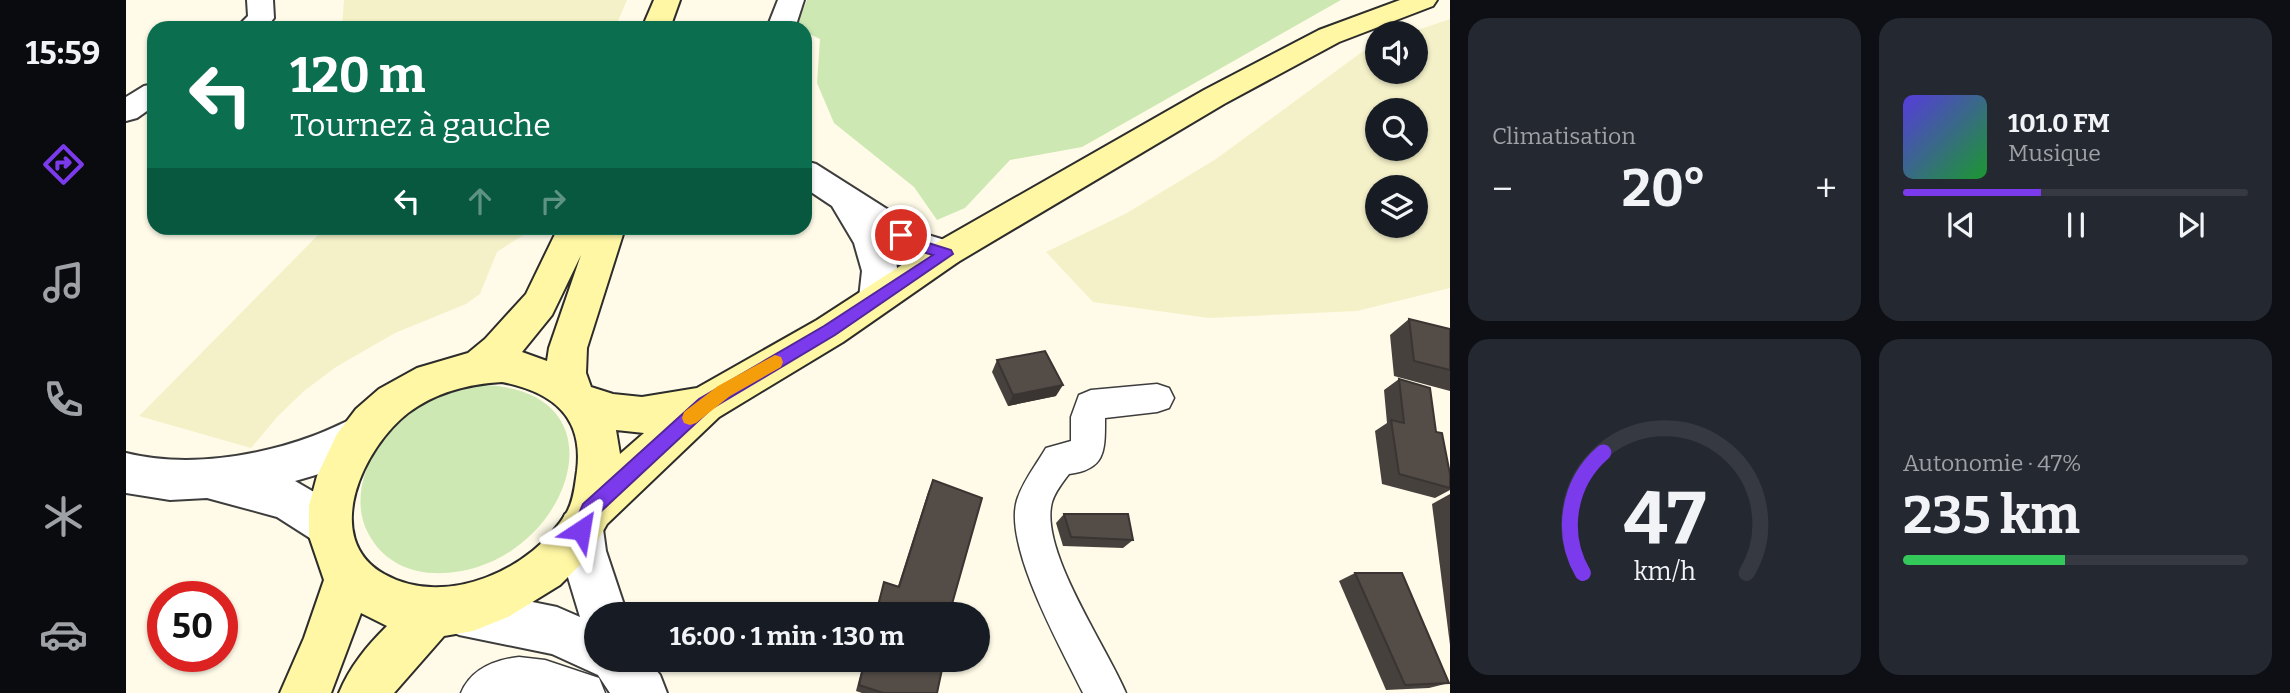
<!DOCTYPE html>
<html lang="fr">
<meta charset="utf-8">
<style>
:root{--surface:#171b24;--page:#242831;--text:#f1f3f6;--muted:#9ea1a6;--line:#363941;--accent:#7c3aed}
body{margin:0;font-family:Bitter,serif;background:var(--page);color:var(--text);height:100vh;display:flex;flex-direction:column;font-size:26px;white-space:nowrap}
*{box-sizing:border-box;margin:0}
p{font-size:23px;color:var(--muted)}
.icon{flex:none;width:38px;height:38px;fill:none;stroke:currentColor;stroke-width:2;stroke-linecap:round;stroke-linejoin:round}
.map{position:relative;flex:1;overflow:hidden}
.panel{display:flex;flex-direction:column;gap:18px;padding:18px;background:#0d0f14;width:840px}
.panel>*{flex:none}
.guide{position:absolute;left:21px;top:21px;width:665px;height:214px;border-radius:21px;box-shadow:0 2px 5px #0004;background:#0b6e4f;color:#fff;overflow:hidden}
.buttons{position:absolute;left:1239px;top:21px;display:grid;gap:14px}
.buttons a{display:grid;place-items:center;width:63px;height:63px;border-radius:50%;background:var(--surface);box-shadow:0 2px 5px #0004;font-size:35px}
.speed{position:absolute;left:21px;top:581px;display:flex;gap:14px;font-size:35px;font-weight:700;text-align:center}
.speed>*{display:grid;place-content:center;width:91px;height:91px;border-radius:50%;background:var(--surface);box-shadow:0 2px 5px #0004;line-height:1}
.speed .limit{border:10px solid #d22;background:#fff;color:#111}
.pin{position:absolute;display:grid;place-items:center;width:60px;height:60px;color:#fff;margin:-30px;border:4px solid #fff;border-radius:50%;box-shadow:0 2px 7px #0007}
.me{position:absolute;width:77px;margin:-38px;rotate:33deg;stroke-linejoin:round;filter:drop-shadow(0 0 5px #0008)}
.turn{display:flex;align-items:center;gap:24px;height:147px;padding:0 28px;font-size:32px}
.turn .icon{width:91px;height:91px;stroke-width:2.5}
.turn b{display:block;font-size:49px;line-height:60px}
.lanes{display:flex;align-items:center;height:66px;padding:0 28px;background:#0003;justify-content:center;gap:35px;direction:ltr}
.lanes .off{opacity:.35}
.big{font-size:52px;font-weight:700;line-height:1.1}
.panel .widget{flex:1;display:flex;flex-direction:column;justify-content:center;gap:10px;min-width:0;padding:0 24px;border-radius:21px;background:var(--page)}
.panel .dial{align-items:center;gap:0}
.dial svg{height:182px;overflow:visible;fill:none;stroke:var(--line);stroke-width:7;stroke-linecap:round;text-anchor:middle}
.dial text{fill:var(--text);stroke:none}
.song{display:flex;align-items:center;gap:21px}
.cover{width:84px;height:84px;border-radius:10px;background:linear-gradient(135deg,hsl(250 70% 55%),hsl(130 70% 35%))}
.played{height:7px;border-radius:4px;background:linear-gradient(90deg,var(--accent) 40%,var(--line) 40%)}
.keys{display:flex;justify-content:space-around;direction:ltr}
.heat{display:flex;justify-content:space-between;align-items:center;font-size:38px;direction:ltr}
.charge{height:10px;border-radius:5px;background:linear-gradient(90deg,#34c759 47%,var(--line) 0)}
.panel .tiles{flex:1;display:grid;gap:18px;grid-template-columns:repeat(2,1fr)}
.trip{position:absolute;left:458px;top:602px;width:406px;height:70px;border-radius:35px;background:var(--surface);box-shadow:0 2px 5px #0004;font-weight:700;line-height:70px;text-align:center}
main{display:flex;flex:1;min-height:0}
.tab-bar{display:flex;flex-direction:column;width:126px;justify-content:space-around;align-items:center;background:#090b0e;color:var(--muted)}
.tab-bar .icon{width:49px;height:49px}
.tab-bar .on{color:var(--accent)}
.tab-bar b{font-size:32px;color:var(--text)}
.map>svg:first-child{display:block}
.farmland{fill:#f4f1c9;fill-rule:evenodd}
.green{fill:#cde8b3}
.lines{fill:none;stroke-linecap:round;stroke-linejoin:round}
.minor-casing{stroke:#3d3d3d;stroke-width:3}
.tertiary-casing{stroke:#3d3d3d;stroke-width:4}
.secondary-casing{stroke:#2c2c2c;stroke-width:4}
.minor{fill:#fff;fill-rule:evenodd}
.tertiary{fill:#fff;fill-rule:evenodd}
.secondary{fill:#fff7a3;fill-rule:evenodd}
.wall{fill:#47413d}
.shaded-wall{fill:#3a3532}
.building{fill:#534c47;stroke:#3a3532;stroke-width:2}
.route{fill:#7c3aed;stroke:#51269a;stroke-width:2}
.slow{fill:#f59e0b}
</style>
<main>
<nav class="tab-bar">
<b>15:59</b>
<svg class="icon on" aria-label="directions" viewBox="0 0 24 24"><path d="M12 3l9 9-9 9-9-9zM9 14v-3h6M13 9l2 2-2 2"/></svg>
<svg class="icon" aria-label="music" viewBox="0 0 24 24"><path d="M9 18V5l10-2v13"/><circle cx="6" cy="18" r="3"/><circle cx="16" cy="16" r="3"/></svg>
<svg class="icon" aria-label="phone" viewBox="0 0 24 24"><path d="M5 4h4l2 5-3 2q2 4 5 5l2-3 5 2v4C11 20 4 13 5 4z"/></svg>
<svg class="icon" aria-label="climate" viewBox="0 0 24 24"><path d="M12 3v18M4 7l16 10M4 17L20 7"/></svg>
<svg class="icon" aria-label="car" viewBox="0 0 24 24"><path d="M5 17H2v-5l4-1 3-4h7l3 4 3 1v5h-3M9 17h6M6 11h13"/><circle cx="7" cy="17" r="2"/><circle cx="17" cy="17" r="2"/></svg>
</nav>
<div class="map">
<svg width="1324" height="693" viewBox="0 0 1324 693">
<rect width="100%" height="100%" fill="#fffbe8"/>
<g class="farmland">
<path d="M218 0H501L489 28H216Z"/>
<path d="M1324 19V288L1231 311 1083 318 967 302 920 252 1001 213 1090 159 1240 49 1251 45V72H1290V33H1283ZM1251 110H1290V149H1251ZM1251 187H1290V226H1251Z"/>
<path d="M199 228H408L371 252 354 294 340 304 269 333 210 367 178 391 152 416 125 448 13 416Z"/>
</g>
<g class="green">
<path d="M681 0H1215L956 147 884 160 839 208 811 220 788 187 708 123 691 83 694 39 679 32V28H669Z"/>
<path d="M358 385C512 391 435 579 307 573 279 572 255 558 242 533 227 505 236 468 255 443 281 409 315 391 358 385Z"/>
</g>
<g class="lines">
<defs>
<g id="minor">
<path d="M1031 384 1043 388 1048 398 1043 408 1031 412 979 418C979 451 980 469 943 474 937 482 929 492 926 502 913 550 981 647 1000 693H957C936 650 877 546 891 500 897 481 910 465 920 448L945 441V417L953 395 965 390Z"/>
<path d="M393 657 419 660 473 678 479 693H335C345 669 368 660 393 657Z"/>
</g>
<g id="tertiary">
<path d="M121 0H147L148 18 140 28H110L122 16Z"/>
<path d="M652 0H678L669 28H641Z"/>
<path d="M28 84V106L11 118 0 121V97L18 86Z"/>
<path d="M679 161 690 164 802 235 832 244 838 253 832 262C810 270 782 257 763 244 774 264 775 288 764 308L751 313 738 308 733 298 736 271 728 243 706 206 679 188Z"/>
<path d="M237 414 252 420 258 433C245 461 197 473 169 481L219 510 225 525 219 540 203 547 187 540 151 517 81 498 44 500 0 493V453C60 468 130 457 187 436 204 430 220 421 237 414Z"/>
<path d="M455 507 471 514 477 529 480 551 501 614H471V660H522L534 675 541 693H484L472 675 426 654 333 635 316 628 309 611 316 594 333 587 431 607 454 617 434 551 433 529 439 514Z"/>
</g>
<g id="secondary">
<path d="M528 0H554L544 28H516Z"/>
<path d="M1274 0H1311L1307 6 1213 42 1098 104 832 262 717 342 593 417 481 524 462 557 434 585 382 617 347 631 318 636 268 693H213C224 666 241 646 261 626L235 613 205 693H154L178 638 198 580 183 536V506L191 476 211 434 230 409 253 389 291 368 342 353 359 339 400 294 432 228H499L461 348 460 373 465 387 487 394 516 397 571 388 691 320 808 244 1078 90 1193 30ZM455 255 423 348 421 361 396 352 426 315ZM376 382C426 392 458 416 451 471 449 484 448 500 441 512 406 570 320 609 258 574 194 538 238 447 282 413 310 392 342 384 376 382ZM490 430 518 433 494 454Z"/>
</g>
</defs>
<use href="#minor" class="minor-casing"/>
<use href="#tertiary" class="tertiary-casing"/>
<use href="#secondary" class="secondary-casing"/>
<use href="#minor" class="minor"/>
<use href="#tertiary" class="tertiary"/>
<use href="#secondary" class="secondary"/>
</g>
<g class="wall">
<path d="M1283 319 1324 329V391L1268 376 1264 335Z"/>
<path d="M871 360 930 396 882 406 866 372Z"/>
<path d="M1273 379 1310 432 1324 474V490L1309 498 1256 484 1249 431 1261 423 1258 390Z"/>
<path d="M807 480 826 604V614H749L758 582 772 586 802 492Z"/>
<path d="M1324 494V645L1306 504Z"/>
<path d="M938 514 1007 540 997 548 937 546 930 523Z"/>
<path d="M1229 573 1323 683 1303 688 1260 690 1213 581Z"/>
<path d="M738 660H818L811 693H736L730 691Z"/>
</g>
<path class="shaded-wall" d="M937 385 930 396 882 406 887 395Z"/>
<g class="building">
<path d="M1283 319 1324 329V370L1288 361Z"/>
<path d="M919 351 937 385 887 395 871 360Z"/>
<path d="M1273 379 1304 388 1310 432 1316 433 1324 474V488L1273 474 1265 420 1278 423Z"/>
<path d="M807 480 856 498 826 604H828L826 614H750L758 582 773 587Z"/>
<path d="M938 514H1002L1007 540 945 537Z"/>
<path d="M1229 573H1276L1323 683 1279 685Z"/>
<path d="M739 660H818L811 693H757L733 685Z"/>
</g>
<path class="route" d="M775 230 796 241 825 250 827 254 709 335 585 409 470 516 462 536 455 539 449 536 446 530 457 504 573 399 698 326 807 255C792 251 777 247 768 235Z"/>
<path class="slow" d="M649 355 655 357 657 362 655 367 604 396 570 423 564 425 558 423 556 418 558 412 592 386Z"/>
</svg>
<div class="buttons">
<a><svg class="icon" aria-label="sound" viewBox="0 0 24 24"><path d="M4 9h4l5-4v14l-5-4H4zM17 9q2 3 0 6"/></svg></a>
<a><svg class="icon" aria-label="search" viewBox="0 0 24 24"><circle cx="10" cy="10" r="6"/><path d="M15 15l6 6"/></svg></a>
<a><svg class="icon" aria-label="layers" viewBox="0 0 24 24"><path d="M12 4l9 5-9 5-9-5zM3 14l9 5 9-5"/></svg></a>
</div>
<div class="speed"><div class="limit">50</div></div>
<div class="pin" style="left:775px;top:235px;background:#d93025"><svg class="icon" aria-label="arrive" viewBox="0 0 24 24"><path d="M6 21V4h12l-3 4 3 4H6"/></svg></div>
<svg class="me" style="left:455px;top:530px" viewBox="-20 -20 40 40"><path d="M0-17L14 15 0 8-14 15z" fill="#7c3aed" stroke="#fff" stroke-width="4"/></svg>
<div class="trip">16:00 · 1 min · 130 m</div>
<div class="guide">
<div class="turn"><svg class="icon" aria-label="left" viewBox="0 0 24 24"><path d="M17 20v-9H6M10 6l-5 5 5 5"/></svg><div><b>120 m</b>Tournez à gauche</div></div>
<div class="lanes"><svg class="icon" aria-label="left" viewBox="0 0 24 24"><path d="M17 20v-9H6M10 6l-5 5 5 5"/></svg><svg class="icon off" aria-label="ahead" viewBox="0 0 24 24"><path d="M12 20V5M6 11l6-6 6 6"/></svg><svg class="icon off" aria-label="right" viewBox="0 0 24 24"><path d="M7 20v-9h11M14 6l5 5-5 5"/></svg></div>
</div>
</div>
<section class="panel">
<div class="tiles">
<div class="widget"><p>Climatisation</p>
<div class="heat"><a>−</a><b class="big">20°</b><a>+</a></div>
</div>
<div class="widget">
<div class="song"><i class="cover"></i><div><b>101.0 FM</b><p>Musique</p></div></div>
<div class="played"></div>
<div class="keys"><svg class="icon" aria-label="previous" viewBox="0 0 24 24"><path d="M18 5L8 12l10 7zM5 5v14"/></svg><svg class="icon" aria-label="pause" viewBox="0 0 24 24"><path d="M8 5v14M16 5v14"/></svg><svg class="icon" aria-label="next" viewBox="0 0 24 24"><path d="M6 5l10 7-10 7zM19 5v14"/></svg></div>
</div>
<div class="widget dial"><svg viewBox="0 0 100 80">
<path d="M14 69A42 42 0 1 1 86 69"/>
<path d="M14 69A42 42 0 0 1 23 16" stroke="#7c3aed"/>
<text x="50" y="56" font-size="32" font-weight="700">47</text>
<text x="50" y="72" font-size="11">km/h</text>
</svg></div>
<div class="widget"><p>Autonomie · 47%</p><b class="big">235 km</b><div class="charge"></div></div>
</div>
</section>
</main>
